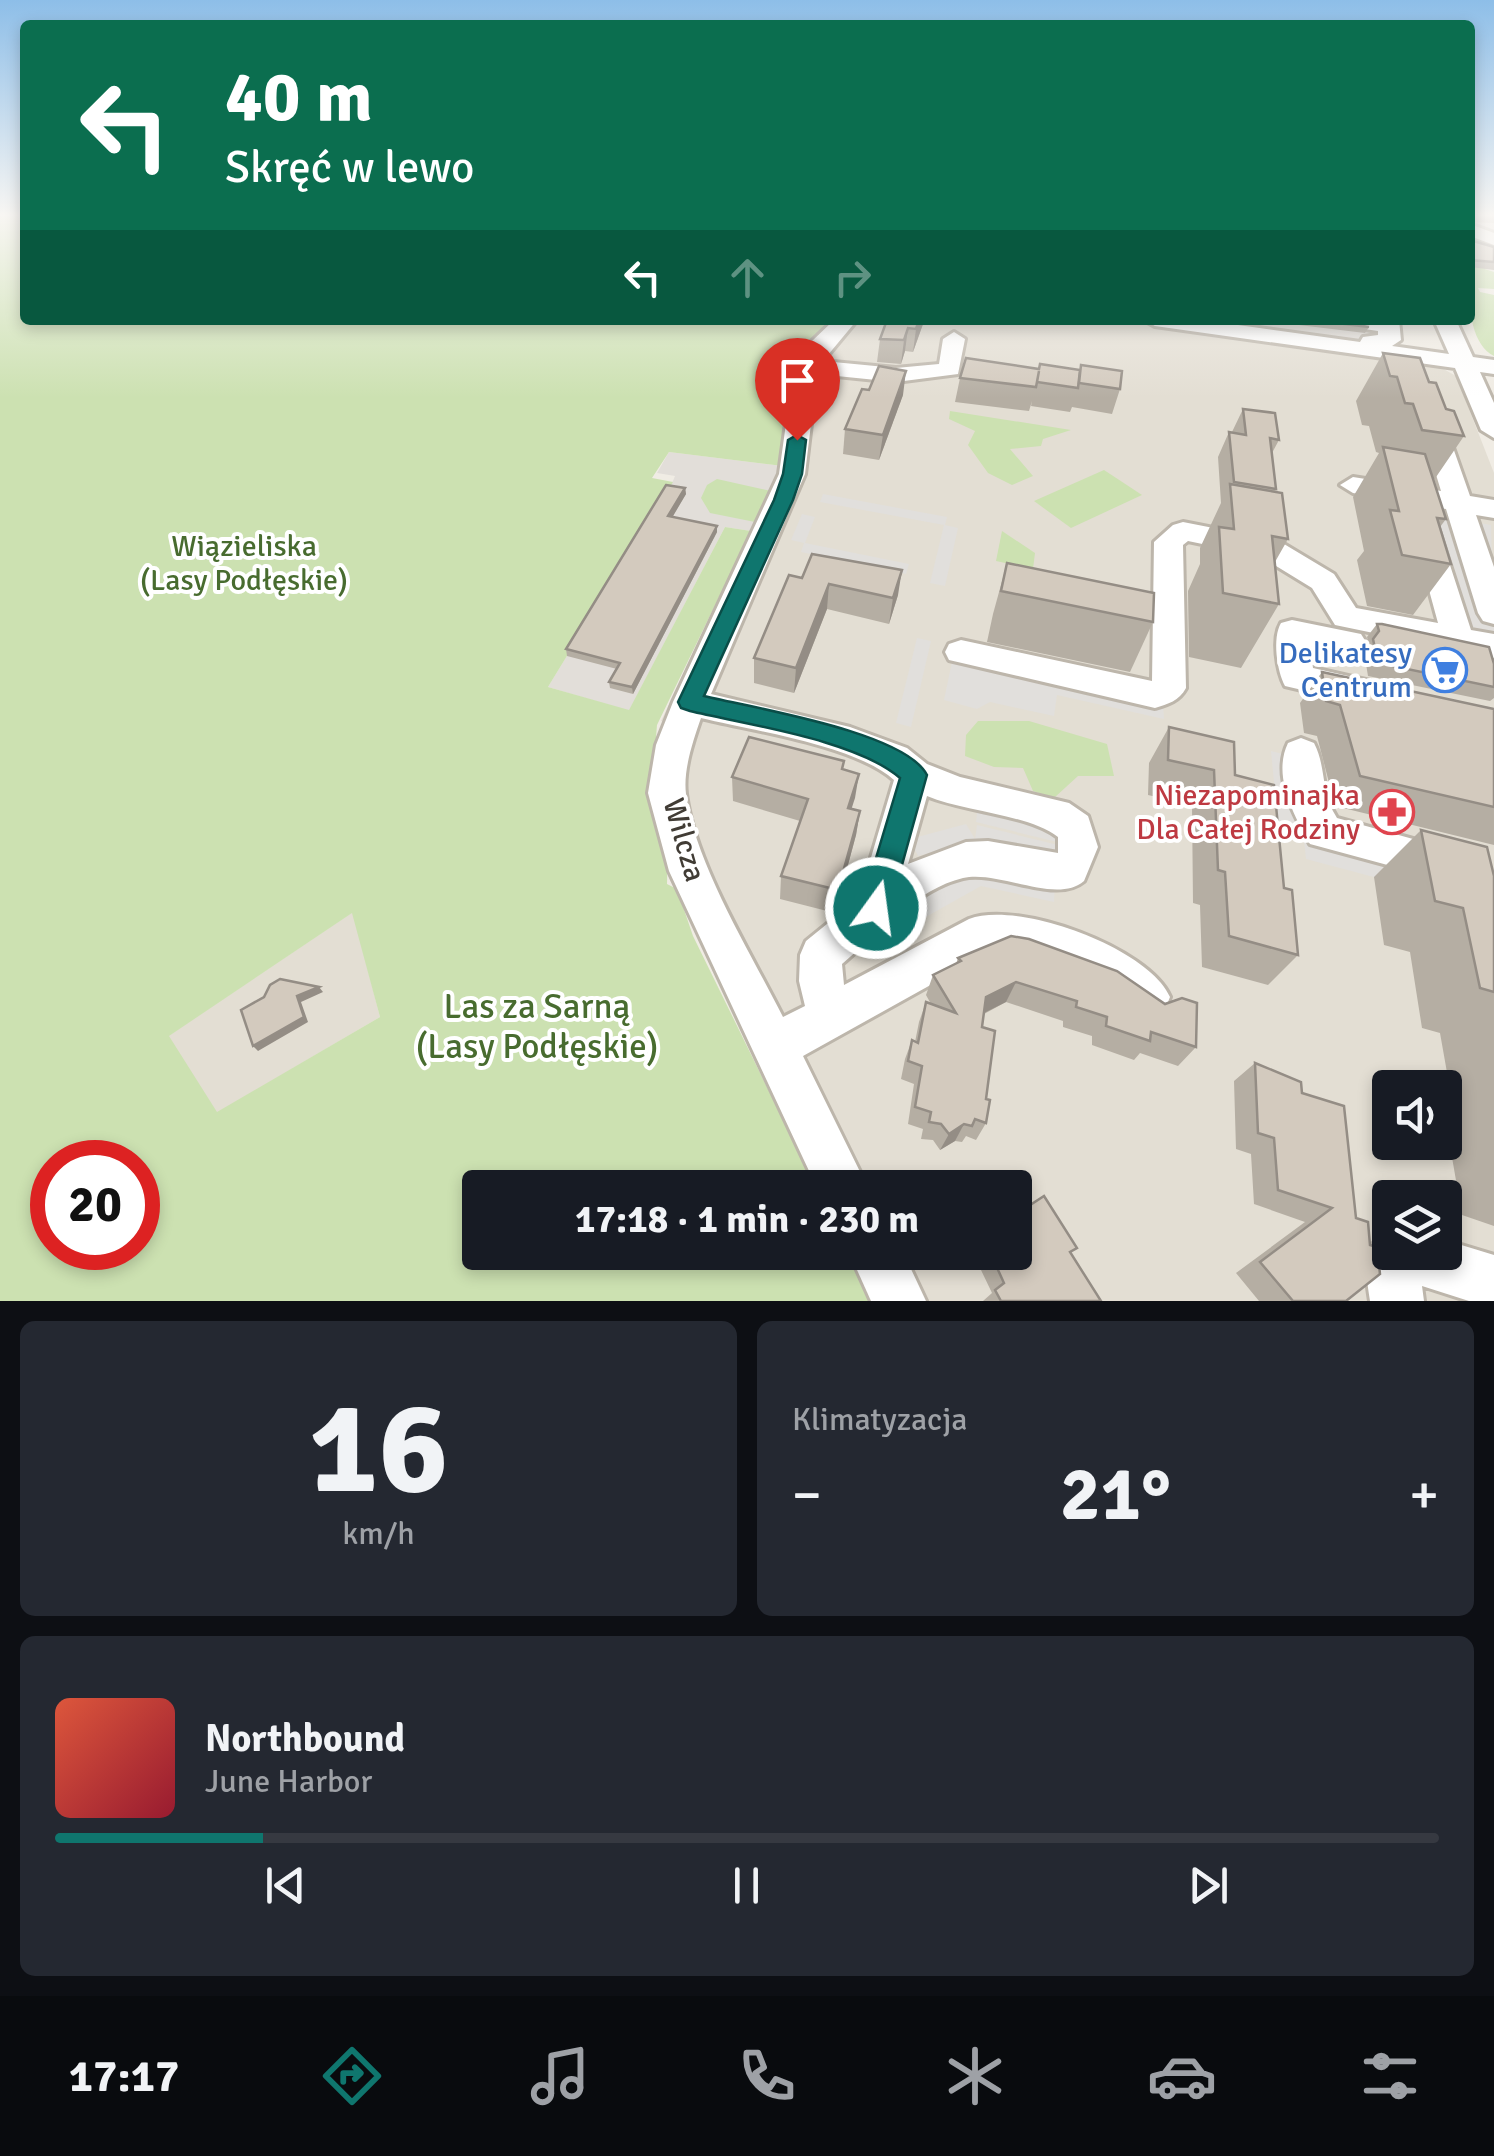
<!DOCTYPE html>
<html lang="pl">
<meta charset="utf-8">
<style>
:root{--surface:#171b24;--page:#242831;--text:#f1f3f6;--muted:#9ea1a6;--line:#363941;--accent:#0f766e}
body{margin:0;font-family:Signika,sans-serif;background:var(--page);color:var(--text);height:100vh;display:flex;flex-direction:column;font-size:38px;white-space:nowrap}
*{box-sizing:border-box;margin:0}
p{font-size:32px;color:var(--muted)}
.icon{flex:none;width:55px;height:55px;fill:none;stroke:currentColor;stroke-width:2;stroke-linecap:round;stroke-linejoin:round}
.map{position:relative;height:1301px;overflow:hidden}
.drawer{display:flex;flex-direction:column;gap:20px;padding:20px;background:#0d0f14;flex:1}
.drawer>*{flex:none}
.guide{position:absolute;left:20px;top:20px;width:1455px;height:305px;border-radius:10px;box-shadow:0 5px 15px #0003;background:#0b6e4f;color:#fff;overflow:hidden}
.controls{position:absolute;left:1372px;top:1070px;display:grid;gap:20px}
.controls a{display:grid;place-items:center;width:90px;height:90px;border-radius:10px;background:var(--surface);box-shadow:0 5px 15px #0003;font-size:50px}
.speed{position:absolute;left:30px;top:1140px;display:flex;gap:20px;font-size:50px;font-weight:700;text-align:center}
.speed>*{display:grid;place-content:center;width:130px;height:130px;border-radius:50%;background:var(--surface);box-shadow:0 5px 15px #0003;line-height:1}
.speed .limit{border:15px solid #d22;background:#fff;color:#111}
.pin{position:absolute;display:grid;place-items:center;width:85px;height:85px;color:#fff;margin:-102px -42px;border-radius:50% 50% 50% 0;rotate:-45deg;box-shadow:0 0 10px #0007}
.pin .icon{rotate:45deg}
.me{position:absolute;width:110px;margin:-55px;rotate:14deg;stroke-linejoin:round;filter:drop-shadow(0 0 8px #0008)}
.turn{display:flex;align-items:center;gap:35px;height:210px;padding:0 40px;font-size:45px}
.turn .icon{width:130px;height:130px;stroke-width:2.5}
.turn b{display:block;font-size:70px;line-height:85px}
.lanes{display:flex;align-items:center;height:95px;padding:0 40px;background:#0003;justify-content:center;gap:50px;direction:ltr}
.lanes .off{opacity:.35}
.big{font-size:75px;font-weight:700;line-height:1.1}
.drawer .widget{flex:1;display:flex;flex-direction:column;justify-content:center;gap:15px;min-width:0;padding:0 35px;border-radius:15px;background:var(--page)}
.drawer .dial{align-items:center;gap:0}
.dial b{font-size:130px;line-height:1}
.song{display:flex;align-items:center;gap:30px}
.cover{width:120px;height:120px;border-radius:15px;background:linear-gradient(135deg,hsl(10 70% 55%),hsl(350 70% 35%))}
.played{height:10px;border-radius:5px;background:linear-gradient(90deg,var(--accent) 15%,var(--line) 15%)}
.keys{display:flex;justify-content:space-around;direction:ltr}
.heat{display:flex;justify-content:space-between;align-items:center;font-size:55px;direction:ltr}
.drawer .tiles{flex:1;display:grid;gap:20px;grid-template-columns:1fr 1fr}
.widget:last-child{grid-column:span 2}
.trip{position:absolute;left:462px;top:1170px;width:570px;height:100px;border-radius:10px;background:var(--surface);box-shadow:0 5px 15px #0003;font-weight:700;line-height:100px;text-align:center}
.tabs{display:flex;height:160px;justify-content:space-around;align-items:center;background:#090b0e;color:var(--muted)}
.tabs .icon{width:70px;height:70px}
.tabs .selected{color:var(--accent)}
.tabs b{font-size:45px;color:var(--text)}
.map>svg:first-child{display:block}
.residential{fill:#e3ded3;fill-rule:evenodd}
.industrial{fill:#e2ded9}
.green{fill:#cce1b1;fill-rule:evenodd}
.parking{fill:#e1dfdc}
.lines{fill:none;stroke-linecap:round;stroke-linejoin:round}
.minor-casing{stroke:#bdb6ab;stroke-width:6}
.minor{fill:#fff;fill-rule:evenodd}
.wall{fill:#b5aea3}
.shaded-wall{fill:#948d85}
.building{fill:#d3cabe;stroke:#948d85;stroke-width:2.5}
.route{fill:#0f766e;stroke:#0a4d48;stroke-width:2.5}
.labels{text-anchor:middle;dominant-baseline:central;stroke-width:8;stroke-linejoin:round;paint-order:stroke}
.park-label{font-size:30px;fill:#486c2f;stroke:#fff}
.shop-label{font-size:30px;fill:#366cbe;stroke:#fff;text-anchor:end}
.health-label{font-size:30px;fill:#be3a42;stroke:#fff;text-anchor:end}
.street-label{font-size:30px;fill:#413c35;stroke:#fff}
.near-park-label{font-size:35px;fill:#486c2f;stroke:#fff}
</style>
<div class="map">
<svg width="1494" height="1301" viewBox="0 0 1494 1301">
<rect width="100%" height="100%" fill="#f0ece4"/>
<g class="residential">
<path d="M834 320H1152L1438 360 1440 367 1456 376 1494 473V1301H927L902 1253 1015 1252V1188L868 1187 705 870 681 793 686 732 661 721 783 466 805 353 819 332ZM1390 1088H1445V1142H1390ZM1390 1198H1445V1252H1390Z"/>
<path d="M353 912 380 1017 217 1113 168 1036Z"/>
</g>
<g class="industrial">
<path d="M1152 320H1394L1377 346Z"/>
<path d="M669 452 783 466 751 531 725 527 629 711 548 687 673 481 675 476 657 473Z"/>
</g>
<g class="green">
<path d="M0 216H25V320H834C792 354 793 416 783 466L669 452 652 478 673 482 548 687 629 710 725 527 751 531 657 725C651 779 669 829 667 884L677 889 693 936 816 1187 480 1188V1252L847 1253 870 1301H0ZM352 913 380 1017 217 1112 169 1036ZM52 1162H138V1248H52Z"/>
<path d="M1470 233 1494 241V247L1478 257 1485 269 1494 272V289L1478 288 1480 292 1494 295V356C1460 339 1470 265 1470 233Z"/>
<path d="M950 411 1071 430 1043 439 1041 446 1010 449 1033 476 1012 485 988 473 968 445 975 431 949 419Z"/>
<path d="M1104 470 1142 495 1071 528 1034 501Z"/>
<path d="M717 479 771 491 755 522 710 513 701 498 707 485Z"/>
<path d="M1002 531 1035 553 1033 569 996 561Z"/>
<path d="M978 721H1029L1107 744 1114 776H1078L1054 798 1033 791 1023 768 994 767 965 756 966 735Z"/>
</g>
<g class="parking">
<path d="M823 494 947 517 945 525 958 528 945 586 930 583 944 525 820 502Z"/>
<path d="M802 514 815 517 805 543 909 564 906 574 801 552 804 543 791 540Z"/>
<path d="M1432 515 1491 525 1494 633 1470 629Z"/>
<path d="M917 638 931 641 911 727 896 723Z"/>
<path d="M953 657 1163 703 1164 719 1057 695 1054 716 990 702 977 709 944 700Z"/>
<path d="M1271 751 1295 757 1300 804 1427 865 1434 893 1306 859 1304 841 1279 834Z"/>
<path d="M978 806 1059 825 1057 842 976 822Z"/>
<path d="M966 824 975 839 977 825 1058 845 1057 861 975 841 918 856 910 839Z"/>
<path d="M971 869 1055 882 1054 902 981 886 890 937 878 920Z"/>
</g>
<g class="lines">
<defs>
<g id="minor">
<path d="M1470 224 1494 233V245L1470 236Z"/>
<path d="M834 320H857L823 361 896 368 939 364 943 339 954 332 965 339 958 374 896 382 817 374 805 474 711 694 850 727 907 748 927 764 960 777 1069 803 1088 816 1098 847 1084 881C1056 905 1000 870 963 878 917 889 877 934 842 964L844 985 969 919C1018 900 1149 948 1170 997L1164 1012 1148 1019C1127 1010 1114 994 1096 982 1071 965 1018 954 988 953L803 1056 868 1188H817L669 871 648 793 656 745 673 702 779 474 793 373 811 342ZM701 718C754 731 855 745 894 780L859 898 806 941 800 955 799 981 805 1006 783 1017C751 953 695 864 686 794 683 770 693 741 701 718ZM927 796C965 812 1028 814 1058 837V853L988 841 966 842 908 864Z"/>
<path d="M1144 320H1202L1360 342 1363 337 1378 335V331L1344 326 1333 320H1399L1401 340 1392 346 1449 354 1434 320H1456L1473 357 1494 360V374L1480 372 1494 403V438L1481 430 1455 368 1155 326Z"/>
<path d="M1432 415 1444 422 1470 496 1494 500V518L1476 515 1494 567V624L1483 621 1478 613 1446 509 1353 493 1340 485 1353 477 1441 491 1420 422Z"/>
<path d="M1183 522 1279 541 1334 574 1356 608 1438 623 1414 535 1418 528H1438L1471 630 1494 634V658L1335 625 1312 588 1260 556 1188 541 1183 545 1186 688C1179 701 1168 704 1155 708L949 660 945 652 949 644 961 640 1152 681 1154 542 1173 525Z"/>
<path d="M1292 620 1361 634 1366 642 1361 650 1350 654 1310 646 1313 668 1370 681 1375 690 1370 699 1358 703 1285 686C1277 671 1272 638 1281 623Z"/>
<path d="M1301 738 1314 743C1327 768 1320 792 1337 818L1442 847 1494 886V929L1479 923 1417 873 1310 844C1294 815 1272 776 1288 743Z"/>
<path d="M1390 1231V1252H1445V1240L1494 1255V1301H1469L1422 1286 1424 1301H1370C1366 1274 1359 1244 1390 1231Z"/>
<path d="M849 1252H903L926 1301H871Z"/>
</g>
</defs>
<use href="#minor" class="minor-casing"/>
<use href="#minor" class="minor"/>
</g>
<g class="wall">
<path d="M1470 216H1494V223L1470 222Z"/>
<path d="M1470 240 1494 247V270L1470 267Z"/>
<path d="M887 320 923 324 913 352 905 351 901 364 877 362 880 339Z"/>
<path d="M1258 320H1341L1345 323 1369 327 1365 333Z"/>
<path d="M1383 353 1429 382 1464 436 1434 480 1446 519 1440 527 1451 564 1413 615 1367 606 1357 560 1364 551 1353 497 1379 453 1376 452 1369 426 1362 425 1356 401Z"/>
<path d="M1081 365 1120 389 1112 414 1072 407 1070 412 1031 406 1032 401 1029 411 955 402 960 378 1039 369 1080 370Z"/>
<path d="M903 395 879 460 843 454 845 429Z"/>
<path d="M1243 409 1279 440 1272 453 1276 489 1275 492 1288 539 1275 562 1279 604 1241 668 1189 657 1188 591 1200 564V548L1221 503 1218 457 1229 432H1232Z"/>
<path d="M685 488 686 494 672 517 717 532 633 694 610 688 609 682 617 669 567 656 566 649Z"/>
<path d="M1007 563 1153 622 1130 672 987 642 993 614Z"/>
<path d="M789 575 898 595 889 624 827 609 794 693 754 683V658Z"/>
<path d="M1377 624 1494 687V698L1490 701 1368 676 1364 652 1369 644 1367 637Z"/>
<path d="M1322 672 1494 709V845L1335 806 1317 736 1304 733 1300 703Z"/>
<path d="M1169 727 1235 775 1284 888 1298 955 1268 985 1202 967 1200 905 1193 903 1192 805 1148 795 1149 763Z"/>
<path d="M843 770 859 774 851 809 860 811 856 835 835 913 780 899 781 876 800 821 733 801 732 777Z"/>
<path d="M1421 830 1494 876V1226L1462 1215 1445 1117 1454 1112 1440 1033 1422 1028 1410 952 1384 945 1374 877Z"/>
<path d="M1011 936 1196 1047 1178 1066 1140 1053 1134 1060 1092 1045V1036L1063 1027V1021L1006 1002 984 1014 982 1027 986 1123 976 1140 966 1136 962 1142 955 1141 940 1150 933 1140 921 1139 923 1129 908 1124 914 1084 901 1079 905 1059 912 1040 915 1042 919 1022 926 1002 931 1004 926 995 933 975 956 964 958 958Z"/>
<path d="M1255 1063 1302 1093 1344 1106 1346 1301H1259L1236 1273 1305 1222 1254 1204 1251 1154 1236 1149 1234 1081Z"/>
<path d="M1015 1215 1070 1252 1101 1301H983L992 1293 981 1270 993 1259 1015 1252Z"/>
</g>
<g class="shaded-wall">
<path d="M919 320H923V324L913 352 916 329Z"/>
<path d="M908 328 905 351 901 364 904 340Z"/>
<path d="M906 371 903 395 879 460 883 435Z"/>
<path d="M685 488 686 494 669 523 668 516Z"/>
<path d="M717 526V532L633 694 632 687Z"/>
<path d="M902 570 898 595 889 624 893 598Z"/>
<path d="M829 584 827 609 794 693 796 668Z"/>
<path d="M859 774 855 798 844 832 848 808Z"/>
<path d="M860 811 856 835 835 913 838 890Z"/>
<path d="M1016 982 1006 1002 976 1017 986 997Z"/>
<path d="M319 987 323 992 301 1002 308 1022 258 1051 253 1046 297 996Z"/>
<path d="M964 1124 955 1141 940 1150 949 1134Z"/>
</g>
<g class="building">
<path d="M1470 240 1494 247V262L1470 260Z"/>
<path d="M887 320H919L916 329 908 328 904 340 880 339Z"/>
<path d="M1312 320H1341L1345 323 1369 327Z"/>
<path d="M1383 353 1420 358 1429 382 1436 383 1446 409 1454 411 1464 436 1422 430 1413 404 1405 403 1397 377 1390 376Z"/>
<path d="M966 358 1039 369 1040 364 1080 370 1078 388 1037 382 1039 371 1036 387 960 378Z"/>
<path d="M1081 365 1122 371 1120 389 1079 383Z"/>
<path d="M879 366 906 371 883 435 845 429 862 389 869 390Z"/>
<path d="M1243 409 1275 413 1279 440 1270 438 1276 489 1234 482 1229 432 1246 435Z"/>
<path d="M1383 447 1425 454 1446 519 1437 518 1451 564 1402 555 1390 510 1399 511Z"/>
<path d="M1230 484 1282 493 1288 539 1272 536 1279 604 1223 593 1219 527 1234 529Z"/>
<path d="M666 485 685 488 668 516 717 526 632 687 609 682 620 663 566 649Z"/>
<path d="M812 554 902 570 893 598 829 584 796 668 754 658 789 575 802 578Z"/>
<path d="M1007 563 1154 593 1153 622 1001 591Z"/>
<path d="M1377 624H1382L1489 647 1494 664V687L1378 663 1373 639 1379 631Z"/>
<path d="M1322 672 1494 709V807L1360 776 1340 705 1326 701Z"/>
<path d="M1169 727 1234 742 1235 775 1274 785 1284 888 1292 890 1298 955 1229 936 1225 872 1218 870 1214 770 1168 760Z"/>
<path d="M749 737 844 761 842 769 859 774 848 808 860 811 838 890 781 876 808 799 732 777Z"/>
<path d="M1421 830 1487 847 1494 876V992L1480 988 1463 908 1435 901Z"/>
<path d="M1011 936 1029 939 1117 971 1165 1004 1182 998 1197 1003 1196 1047 1151 1032 1150 1041 1106 1026 1107 1017 1076 1007 1077 1001 1016 982 986 997 982 1027 995 1031 986 1099 990 1100 986 1123 975 1119 972 1126 964 1124 949 1134 941 1124 929 1122 931 1112 915 1107 922 1066 908 1061 912 1040 918 1043 926 1002 956 1013 933 975 961 961 958 958Z"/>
<path d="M280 979 319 987 297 996 304 1017 253 1046 241 1010 264 997 270 985Z"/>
<path d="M1255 1063 1301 1082 1302 1093 1344 1106 1356 1218 1368 1222 1370 1245 1377 1247 1380 1274 1346 1301H1293L1260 1262 1332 1208 1278 1190 1274 1138 1258 1133Z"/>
<path d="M1044 1196 1077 1248 1070 1252 1101 1301H1001L995 1290 1004 1283 993 1259 1002 1252H1015V1243L1018 1242 1015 1238V1215Z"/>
</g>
<linearGradient id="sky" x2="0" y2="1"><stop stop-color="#8dbee8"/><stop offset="0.54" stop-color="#f8f6f3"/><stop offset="1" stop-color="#f8f6f3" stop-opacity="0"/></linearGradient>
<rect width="1494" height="398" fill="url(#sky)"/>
<path class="route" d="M797 435 806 440 802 474 793 500 704 696C753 708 905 732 927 775L890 908 886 917 876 921 866 917 861 908 900 778C856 740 748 725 690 711L681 708 678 702 774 500 783 474 788 440Z"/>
<defs>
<symbol id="supermarket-ring" viewBox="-11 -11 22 22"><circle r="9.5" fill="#fff" stroke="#3f7fe0" stroke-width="1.5"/><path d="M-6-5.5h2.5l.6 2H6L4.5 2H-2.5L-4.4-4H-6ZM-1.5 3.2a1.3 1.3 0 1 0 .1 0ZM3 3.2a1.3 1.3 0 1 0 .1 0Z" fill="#3f7fe0"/></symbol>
<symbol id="pharmacy-ring" viewBox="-11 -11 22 22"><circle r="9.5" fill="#fff" stroke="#e0444e" stroke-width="1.5"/><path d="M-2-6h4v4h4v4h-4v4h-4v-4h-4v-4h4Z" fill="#e0444e"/></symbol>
</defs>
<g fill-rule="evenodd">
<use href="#supermarket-ring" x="1420" y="645" width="50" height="50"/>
<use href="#pharmacy-ring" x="1367" y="787" width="50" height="50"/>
</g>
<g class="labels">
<g class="park-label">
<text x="244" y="546">Wiązieliska<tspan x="244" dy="34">(Lasy Podłęskie)</tspan></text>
</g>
<g class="shop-label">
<text x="1412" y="653">Delikatesy<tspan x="1412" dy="34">Centrum</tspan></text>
</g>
<g class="health-label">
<text x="1360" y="795">Niezapominajka<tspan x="1360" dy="34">Dla Całej Rodziny</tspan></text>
</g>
<g class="street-label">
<text transform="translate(684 840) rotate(74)">Wilcza</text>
</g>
<g class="near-park-label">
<text x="537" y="1006">Las za Sarną<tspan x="537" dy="40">(Lasy Podłęskie)</tspan></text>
</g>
</g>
</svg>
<div class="controls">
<a><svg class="icon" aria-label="sound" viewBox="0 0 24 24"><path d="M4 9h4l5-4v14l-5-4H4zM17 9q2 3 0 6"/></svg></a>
<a><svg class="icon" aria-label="layers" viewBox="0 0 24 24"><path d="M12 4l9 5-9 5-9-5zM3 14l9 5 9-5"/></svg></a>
</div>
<div class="speed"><div class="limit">20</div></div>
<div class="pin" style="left:797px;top:440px;background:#d93025"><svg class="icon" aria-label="arrive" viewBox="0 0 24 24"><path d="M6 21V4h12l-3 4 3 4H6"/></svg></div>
<svg class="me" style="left:876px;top:908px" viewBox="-20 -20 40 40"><circle r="17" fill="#0f766e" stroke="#fff" stroke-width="3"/><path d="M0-11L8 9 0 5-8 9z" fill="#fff"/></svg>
<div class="trip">17:18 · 1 min · 230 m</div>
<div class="guide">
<div class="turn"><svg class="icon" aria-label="left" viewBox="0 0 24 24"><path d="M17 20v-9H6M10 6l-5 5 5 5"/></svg><div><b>40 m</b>Skręć w lewo</div></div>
<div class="lanes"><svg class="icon" aria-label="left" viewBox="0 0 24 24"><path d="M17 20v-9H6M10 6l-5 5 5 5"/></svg><svg class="icon off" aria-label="ahead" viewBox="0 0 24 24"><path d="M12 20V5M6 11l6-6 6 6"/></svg><svg class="icon off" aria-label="right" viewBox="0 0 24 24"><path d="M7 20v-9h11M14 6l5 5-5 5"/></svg></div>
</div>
</div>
<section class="drawer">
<div class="tiles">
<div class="widget dial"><b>16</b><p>km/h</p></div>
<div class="widget"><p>Klimatyzacja</p>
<div class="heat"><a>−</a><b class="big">21°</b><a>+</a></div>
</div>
<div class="widget">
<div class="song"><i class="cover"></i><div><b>Northbound</b><p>June Harbor</p></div></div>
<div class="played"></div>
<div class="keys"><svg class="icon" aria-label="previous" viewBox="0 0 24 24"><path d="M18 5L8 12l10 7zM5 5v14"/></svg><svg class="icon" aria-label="pause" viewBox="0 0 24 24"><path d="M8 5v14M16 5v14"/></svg><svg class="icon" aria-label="next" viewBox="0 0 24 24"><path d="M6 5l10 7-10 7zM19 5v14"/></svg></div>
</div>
</div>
</section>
<nav class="tabs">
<b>17:17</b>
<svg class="icon selected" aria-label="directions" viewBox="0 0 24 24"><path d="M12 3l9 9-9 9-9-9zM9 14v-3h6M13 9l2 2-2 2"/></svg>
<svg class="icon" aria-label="music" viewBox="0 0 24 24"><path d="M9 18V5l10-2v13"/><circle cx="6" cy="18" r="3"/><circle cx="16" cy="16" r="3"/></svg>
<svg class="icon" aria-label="phone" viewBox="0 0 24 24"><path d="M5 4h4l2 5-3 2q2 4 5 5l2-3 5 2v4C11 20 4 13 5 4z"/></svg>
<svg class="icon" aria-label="climate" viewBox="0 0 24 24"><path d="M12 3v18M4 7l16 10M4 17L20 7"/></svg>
<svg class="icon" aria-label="car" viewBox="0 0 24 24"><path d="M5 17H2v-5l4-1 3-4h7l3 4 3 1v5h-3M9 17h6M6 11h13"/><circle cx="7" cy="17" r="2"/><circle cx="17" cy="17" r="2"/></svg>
<svg class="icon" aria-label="filters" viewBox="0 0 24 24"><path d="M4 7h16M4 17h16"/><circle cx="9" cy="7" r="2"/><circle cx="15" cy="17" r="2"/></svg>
</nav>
